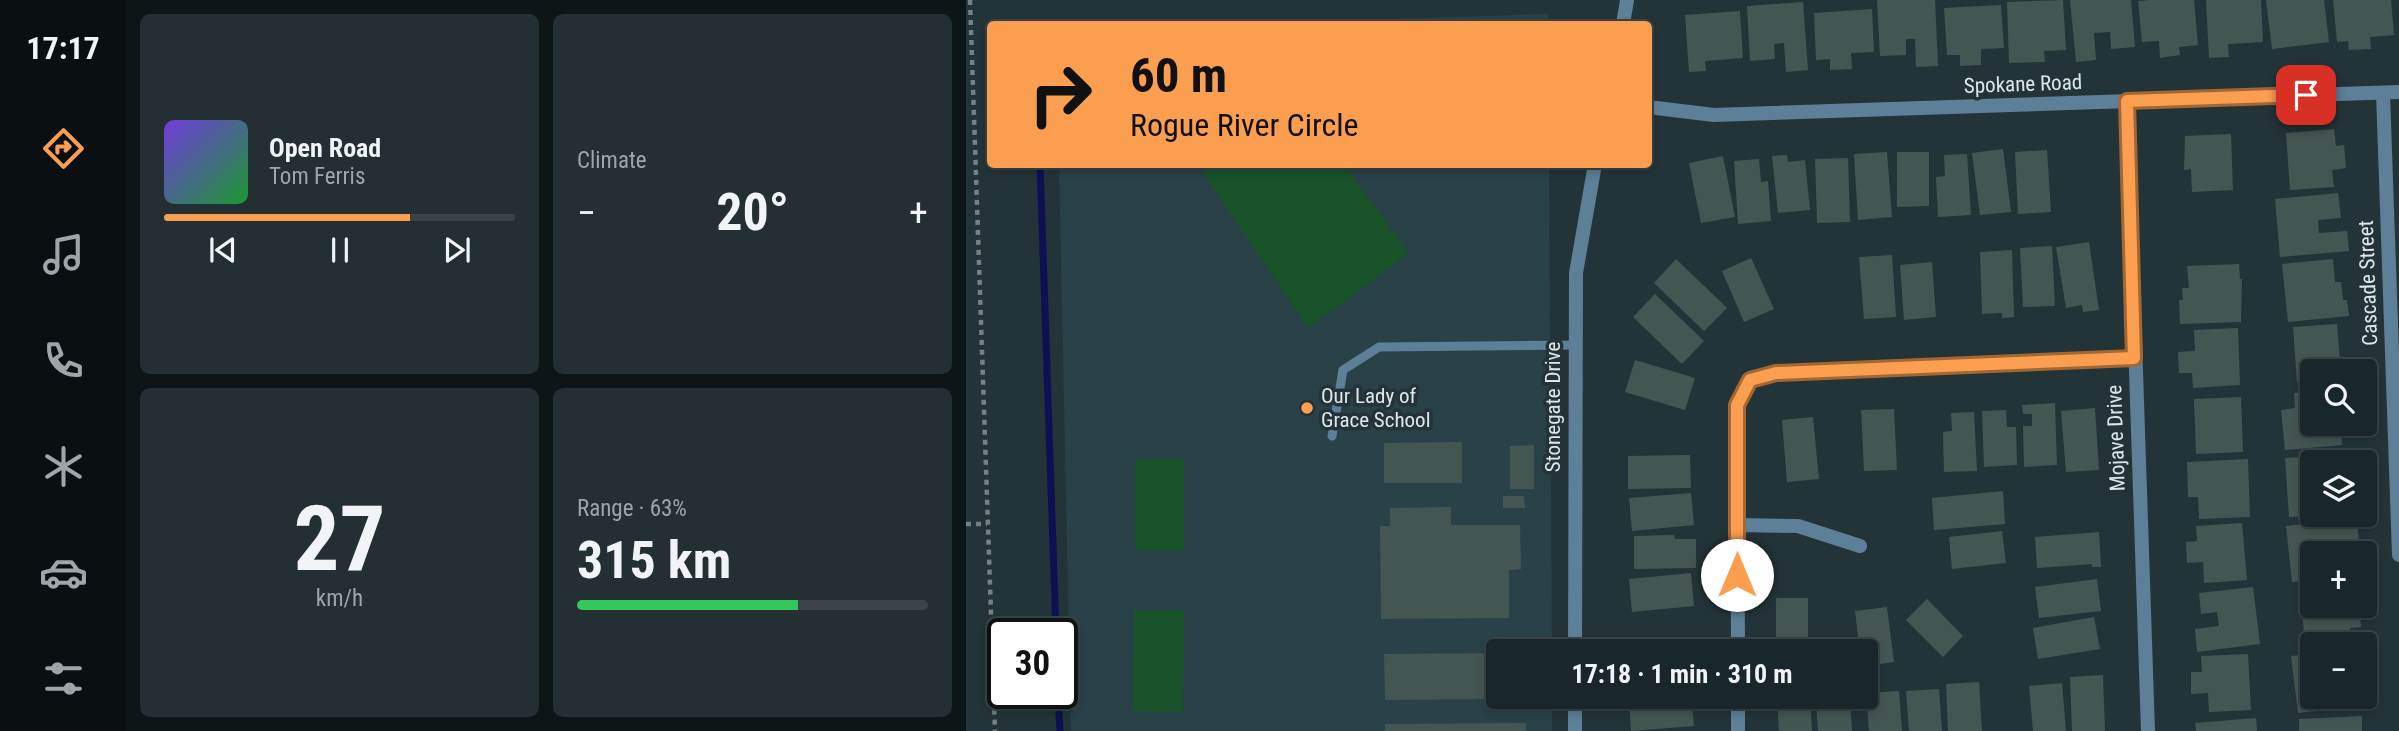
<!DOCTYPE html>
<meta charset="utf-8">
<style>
:root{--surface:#1a272a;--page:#232f32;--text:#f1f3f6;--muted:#9fa5a8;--line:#384447;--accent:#fb9e50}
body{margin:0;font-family:"Roboto Condensed",sans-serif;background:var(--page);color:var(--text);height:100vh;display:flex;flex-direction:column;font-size:26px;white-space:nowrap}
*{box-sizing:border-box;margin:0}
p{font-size:23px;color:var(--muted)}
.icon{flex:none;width:38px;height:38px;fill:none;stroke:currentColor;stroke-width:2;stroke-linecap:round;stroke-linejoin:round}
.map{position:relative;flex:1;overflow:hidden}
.side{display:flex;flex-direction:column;gap:14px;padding:14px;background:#0e1517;width:840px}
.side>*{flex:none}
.banner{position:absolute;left:21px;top:21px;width:665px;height:147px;border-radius:7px;box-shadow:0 4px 10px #0003,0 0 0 2px var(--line);background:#fb9e50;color:#111;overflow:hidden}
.controls{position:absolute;left:1334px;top:359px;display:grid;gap:14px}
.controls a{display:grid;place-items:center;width:77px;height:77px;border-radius:7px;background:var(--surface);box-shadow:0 4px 10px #0003,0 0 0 2px var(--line);font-size:35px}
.speed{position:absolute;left:21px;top:618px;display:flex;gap:14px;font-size:35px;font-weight:700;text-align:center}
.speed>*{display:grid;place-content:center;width:91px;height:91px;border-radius:50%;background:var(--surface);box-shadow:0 4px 10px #0003,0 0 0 2px var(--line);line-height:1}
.speed .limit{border:4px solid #111;border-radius:10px;background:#fff;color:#111}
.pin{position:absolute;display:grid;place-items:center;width:60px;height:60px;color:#fff;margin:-30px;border-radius:14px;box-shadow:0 4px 10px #0006}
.me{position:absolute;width:77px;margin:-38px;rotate:0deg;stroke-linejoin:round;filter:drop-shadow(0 0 5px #0008)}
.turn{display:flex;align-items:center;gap:24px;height:147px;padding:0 28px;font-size:32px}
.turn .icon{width:91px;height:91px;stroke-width:2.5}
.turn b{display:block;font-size:49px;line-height:60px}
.big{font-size:52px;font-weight:700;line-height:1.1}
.side .tile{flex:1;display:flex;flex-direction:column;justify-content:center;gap:10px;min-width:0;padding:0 24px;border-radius:10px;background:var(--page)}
.side .dial{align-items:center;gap:0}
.dial b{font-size:91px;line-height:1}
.song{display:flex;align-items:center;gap:21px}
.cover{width:84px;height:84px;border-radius:10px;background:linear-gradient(135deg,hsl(260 70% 55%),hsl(130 70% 35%))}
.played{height:7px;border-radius:4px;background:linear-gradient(90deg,var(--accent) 70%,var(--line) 70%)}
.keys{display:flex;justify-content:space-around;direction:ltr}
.heat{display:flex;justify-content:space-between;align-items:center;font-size:38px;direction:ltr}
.charge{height:10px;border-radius:5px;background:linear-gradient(90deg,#34c759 63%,var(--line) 0)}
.side .tiles{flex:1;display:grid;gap:14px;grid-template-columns:repeat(2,1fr)}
.trip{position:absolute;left:520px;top:639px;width:392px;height:70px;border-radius:7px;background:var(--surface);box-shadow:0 4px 10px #0003,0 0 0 2px var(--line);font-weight:700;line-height:70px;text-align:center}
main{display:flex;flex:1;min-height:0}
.tabs{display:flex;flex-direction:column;width:126px;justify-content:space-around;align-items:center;background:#0a1011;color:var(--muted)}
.tabs .icon{width:49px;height:49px}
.tabs .selected{color:var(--accent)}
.tabs b{font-size:32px;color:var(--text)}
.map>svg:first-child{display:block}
.built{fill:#294247}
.green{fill:#19532a}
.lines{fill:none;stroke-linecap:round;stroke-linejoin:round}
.stream{stroke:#0e1054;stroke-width:7}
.building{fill:#445652}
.path{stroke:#748285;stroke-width:4.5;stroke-dasharray:5 5;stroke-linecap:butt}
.service{stroke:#5d7f97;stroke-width:9}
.minor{stroke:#5d7f97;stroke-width:14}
.tertiary{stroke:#5d7f97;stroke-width:14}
.route-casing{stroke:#a36734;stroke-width:18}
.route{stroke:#fb9e50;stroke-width:12}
.poi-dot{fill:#fb9e50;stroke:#233438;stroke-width:2.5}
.labels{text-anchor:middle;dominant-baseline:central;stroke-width:7;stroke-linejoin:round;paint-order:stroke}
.street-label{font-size:21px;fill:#dde7e9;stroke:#233438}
.poi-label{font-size:21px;fill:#dde7e9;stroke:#233438;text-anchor:start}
</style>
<main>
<nav class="tabs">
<b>17:17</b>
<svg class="icon selected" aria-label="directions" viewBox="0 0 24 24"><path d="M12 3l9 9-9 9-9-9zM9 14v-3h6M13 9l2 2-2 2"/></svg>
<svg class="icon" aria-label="music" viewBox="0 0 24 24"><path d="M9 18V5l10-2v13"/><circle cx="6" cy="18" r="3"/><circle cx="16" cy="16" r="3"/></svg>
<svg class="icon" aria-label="phone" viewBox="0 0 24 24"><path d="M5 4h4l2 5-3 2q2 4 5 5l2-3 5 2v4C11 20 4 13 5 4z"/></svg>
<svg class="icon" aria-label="climate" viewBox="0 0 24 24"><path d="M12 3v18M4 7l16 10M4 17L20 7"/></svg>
<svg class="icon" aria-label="car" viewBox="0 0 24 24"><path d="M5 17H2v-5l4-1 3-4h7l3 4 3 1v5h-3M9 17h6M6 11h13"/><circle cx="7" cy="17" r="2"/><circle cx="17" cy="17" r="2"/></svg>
<svg class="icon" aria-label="filters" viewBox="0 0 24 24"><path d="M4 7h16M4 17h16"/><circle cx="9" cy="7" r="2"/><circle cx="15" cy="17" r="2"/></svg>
</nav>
<section class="side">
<div class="tiles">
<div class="tile">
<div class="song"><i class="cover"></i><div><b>Open Road</b><p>Tom Ferris</p></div></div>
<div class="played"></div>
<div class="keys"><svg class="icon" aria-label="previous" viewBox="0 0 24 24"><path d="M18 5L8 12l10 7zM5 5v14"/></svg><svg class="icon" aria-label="pause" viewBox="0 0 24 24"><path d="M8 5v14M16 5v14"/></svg><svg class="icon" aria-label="next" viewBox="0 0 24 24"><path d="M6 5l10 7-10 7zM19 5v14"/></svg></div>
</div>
<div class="tile"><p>Climate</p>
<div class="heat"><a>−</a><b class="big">20°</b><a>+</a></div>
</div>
<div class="tile dial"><b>27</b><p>km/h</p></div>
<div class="tile"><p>Range · 63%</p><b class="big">315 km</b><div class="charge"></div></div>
</div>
</section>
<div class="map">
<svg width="1433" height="731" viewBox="0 0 1433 731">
<rect width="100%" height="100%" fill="#233438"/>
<g class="built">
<path d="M582 14V24H259Z"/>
<path d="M93 165H583L586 651H532V696L586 697V731H105Z"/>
</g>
<g class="green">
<path d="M232 165H378L443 253 342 328Z"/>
<path d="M169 459H218V551L169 550Z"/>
<path d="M168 610H218L217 712 167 711Z"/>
</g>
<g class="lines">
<g class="stream">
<path d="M74 164 90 634"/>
<path d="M92 693 94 731"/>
</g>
</g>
<g class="building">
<path d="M911 0H969L972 66 950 67 949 39H940V55L914 56Z"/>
<path d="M1097 0 1100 50 1078 51 1079 62 1043 63 1041 2Z"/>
<path d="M1104 0H1165L1169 47 1145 49 1144 32 1128 33 1130 60 1110 62Z"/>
<path d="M1184 0H1228L1232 45 1213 47 1214 55 1194 58 1193 41 1176 42 1172 1Z"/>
<path d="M1240 0H1295L1297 42 1262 44 1263 57 1243 58Z"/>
<path d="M1300 0H1358L1363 42 1306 49Z"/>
<path d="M1367 0H1425L1428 35 1404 37 1405 49 1383 50 1382 41 1371 42Z"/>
<path d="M837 2 842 70 820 72 818 43 808 44 809 59 784 61 781 6Z"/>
<path d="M1035 5 1038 48 1015 49V65L994 66V55H981L978 8Z"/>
<path d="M906 9 908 52 885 53 886 69 864 70V59L850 60 848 13Z"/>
<path d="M774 11 777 58 739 61 740 71 723 72 719 15Z"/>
<path d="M1368 129 1370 146 1378 145 1380 168 1366 170 1368 187 1324 190 1320 133Z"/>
<path d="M1265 134 1267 190 1226 192 1225 169 1218 170 1219 136Z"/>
<path d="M1037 149 1045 212 1014 215 1006 153Z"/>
<path d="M1081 150 1085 212 1052 214 1049 152Z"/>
<path d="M921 152 926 217 892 220 888 154Z"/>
<path d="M931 152H963V206L931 207Z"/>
<path d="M1001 154 1005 215 972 217 970 177 979 176 978 155Z"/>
<path d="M821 155 822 162 839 160 844 210 812 213 806 156Z"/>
<path d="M757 156 769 217 735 223 723 163Z"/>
<path d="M882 158 884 222 851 223 849 159Z"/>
<path d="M793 159 795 182 802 181 805 221 772 224 768 161Z"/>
<path d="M1372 193 1375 218 1352 220 1353 233 1381 231 1383 251 1314 257 1309 199Z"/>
<path d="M1123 242 1133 310 1117 312 1116 305 1100 308 1090 247Z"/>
<path d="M1086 246 1089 306 1057 307 1054 248Z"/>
<path d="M1046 250 1048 317 1036 318V313L1016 314 1014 252Z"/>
<path d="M926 255 930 317 898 319 893 257Z"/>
<path d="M785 258 808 309 778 322 756 271Z"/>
<path d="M710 259 761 308 738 331 688 283Z"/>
<path d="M1367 259 1369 282H1375L1377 300H1381L1383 316 1322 322 1316 264Z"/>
<path d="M966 262 970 317 938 320 934 265Z"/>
<path d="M1273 264 1274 279H1276L1275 322 1214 324 1213 300H1217L1216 288H1223L1221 266Z"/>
<path d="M689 294 738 341 716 364 667 317Z"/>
<path d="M1371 324 1374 361 1385 360 1386 371H1346V381L1331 382 1327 327Z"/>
<path d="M1272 328 1274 385 1227 388 1226 373H1213L1212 352 1229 351 1228 330Z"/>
<path d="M669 360 729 378 719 410 659 392Z"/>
<path d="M1346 392V424H1388V426L1375 427 1376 445 1319 450 1315 410 1329 408 1328 393Z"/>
<path d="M1275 397 1277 452 1230 454 1228 399Z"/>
<path d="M1089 403 1091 465 1058 467 1057 426H1066V414H1057L1056 405Z"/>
<path d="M1129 408 1133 470 1100 472 1095 411Z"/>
<path d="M928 409 931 470 898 471 895 410Z"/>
<path d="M1040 410 1041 427H1050L1051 465 1018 467 1016 411Z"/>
<path d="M1008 412 1011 471 978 472 977 432 986 431 985 413Z"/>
<path d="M847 417 853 479 821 482 816 420Z"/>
<path d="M496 442V483H418V443Z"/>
<path d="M568 445V489H544V446Z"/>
<path d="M724 455 725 488 662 489V456Z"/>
<path d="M1378 455V462H1346V516L1323 517 1319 458Z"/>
<path d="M1282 459 1284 517 1233 519 1232 497H1222L1221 462Z"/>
<path d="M1037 491 1039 524 968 530 966 498Z"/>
<path d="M725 493 728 525 666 531 663 498Z"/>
<path d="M537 496H558L559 508H537Z"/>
<path d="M485 507V525H554L555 569 543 570V618L415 619 414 526H424V508Z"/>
<path d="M1391 518 1393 544 1382 545 1383 553H1346V580L1326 582 1320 526Z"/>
<path d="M1276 523 1281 580 1238 583 1237 562 1221 563 1220 542 1231 541 1230 526Z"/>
<path d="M1036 531 1040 563 986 569 983 537Z"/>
<path d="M1133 532 1135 567H1126V564L1071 568 1069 537Z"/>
<path d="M708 535 709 539H730V568L668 569V536Z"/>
<path d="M725 573 728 606 666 612 663 579Z"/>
<path d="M1131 579 1135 611 1073 618 1069 587Z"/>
<path d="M1287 587 1294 644 1231 652 1229 629 1253 626 1251 612 1235 614 1233 593Z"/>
<path d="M1346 587V606H1393L1395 627 1384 628 1385 641 1339 644 1334 588Z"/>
<rect x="810" y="598" width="32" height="53"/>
<path d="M961 599 997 636 977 657 940 620Z"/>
<path d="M921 607 928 662 900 666V651H894L889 611Z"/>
<path d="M1128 617 1134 649 1072 659 1067 628Z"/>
<path d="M532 653V699L419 700 418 654Z"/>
<path d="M1282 654 1285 710 1243 712 1242 693 1225 694V672H1236L1235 656Z"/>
<path d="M1346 654V696H1386L1388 707 1332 713 1325 656Z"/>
<path d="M1137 675 1139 731H1106L1104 677Z"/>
<path d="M1013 682 1016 731H982L980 684Z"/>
<path d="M1096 683 1100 731H1067L1063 686Z"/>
<path d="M973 689 976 731H943L940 691Z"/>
<path d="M933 691 936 731H903L900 693Z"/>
<path d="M699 696H725L728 726 665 731 663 700Z"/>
<path d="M811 696H844L846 731H813Z"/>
<path d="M884 700 886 731H852L850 702Z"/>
<path d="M1396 716V731H1333V719Z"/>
<path d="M1290 718 1291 731H1230L1229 723Z"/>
<path d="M560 723V731H419V724Z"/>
</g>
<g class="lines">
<g class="path">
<path d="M4 0 29 731"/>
<path d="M0 524H21"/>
</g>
<path class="service" d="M366 436 377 370 413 347 608 345"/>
<g class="minor">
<path d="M1417 93 1433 555"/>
<path d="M1161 101 1182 731"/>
<path d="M682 107 748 115 1433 92"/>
<path d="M771 525 832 526 894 546"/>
<path d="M772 651 771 405 784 380 810 373 1168 358"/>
<path d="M772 696V731"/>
</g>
<g class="tertiary">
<path d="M657 24 661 0"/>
<path d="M609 651 610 273 629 164"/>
<path d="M609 696V731"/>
</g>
</g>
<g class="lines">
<defs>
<path id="route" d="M771 575V405L784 380 810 373 1168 358 1161 101 1340 95"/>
</defs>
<use href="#route" class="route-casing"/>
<use href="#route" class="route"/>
</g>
<circle class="poi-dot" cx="341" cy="408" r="7"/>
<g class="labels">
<g class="street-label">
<text transform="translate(1057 84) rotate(-2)">Spokane Road</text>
<text transform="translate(1402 283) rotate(-92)">Cascade Street</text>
<text transform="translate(587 407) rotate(-90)">Stonegate Drive</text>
<text transform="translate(1150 438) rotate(-92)">Mojave Drive</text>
</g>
<g class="poi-label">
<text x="355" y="396">Our Lady of<tspan x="355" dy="24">Grace School</tspan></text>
</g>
</g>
</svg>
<div class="controls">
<a><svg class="icon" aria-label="search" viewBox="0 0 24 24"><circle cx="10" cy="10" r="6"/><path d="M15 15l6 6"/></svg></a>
<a><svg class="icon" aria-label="layers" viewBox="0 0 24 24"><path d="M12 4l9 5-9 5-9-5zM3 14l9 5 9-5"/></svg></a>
<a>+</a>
<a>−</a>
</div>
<div class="speed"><div class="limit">30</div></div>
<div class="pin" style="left:1340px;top:95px;background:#d93025"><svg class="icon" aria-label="arrive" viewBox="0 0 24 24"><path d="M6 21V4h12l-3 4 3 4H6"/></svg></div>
<svg class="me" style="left:771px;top:575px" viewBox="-20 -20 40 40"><circle r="19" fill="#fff"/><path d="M0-13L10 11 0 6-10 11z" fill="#fb9e50"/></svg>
<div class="trip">17:18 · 1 min · 310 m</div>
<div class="banner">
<div class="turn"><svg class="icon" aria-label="right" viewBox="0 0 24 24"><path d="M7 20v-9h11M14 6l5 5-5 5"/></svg><div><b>60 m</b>Rogue River Circle</div></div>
</div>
</div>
</main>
